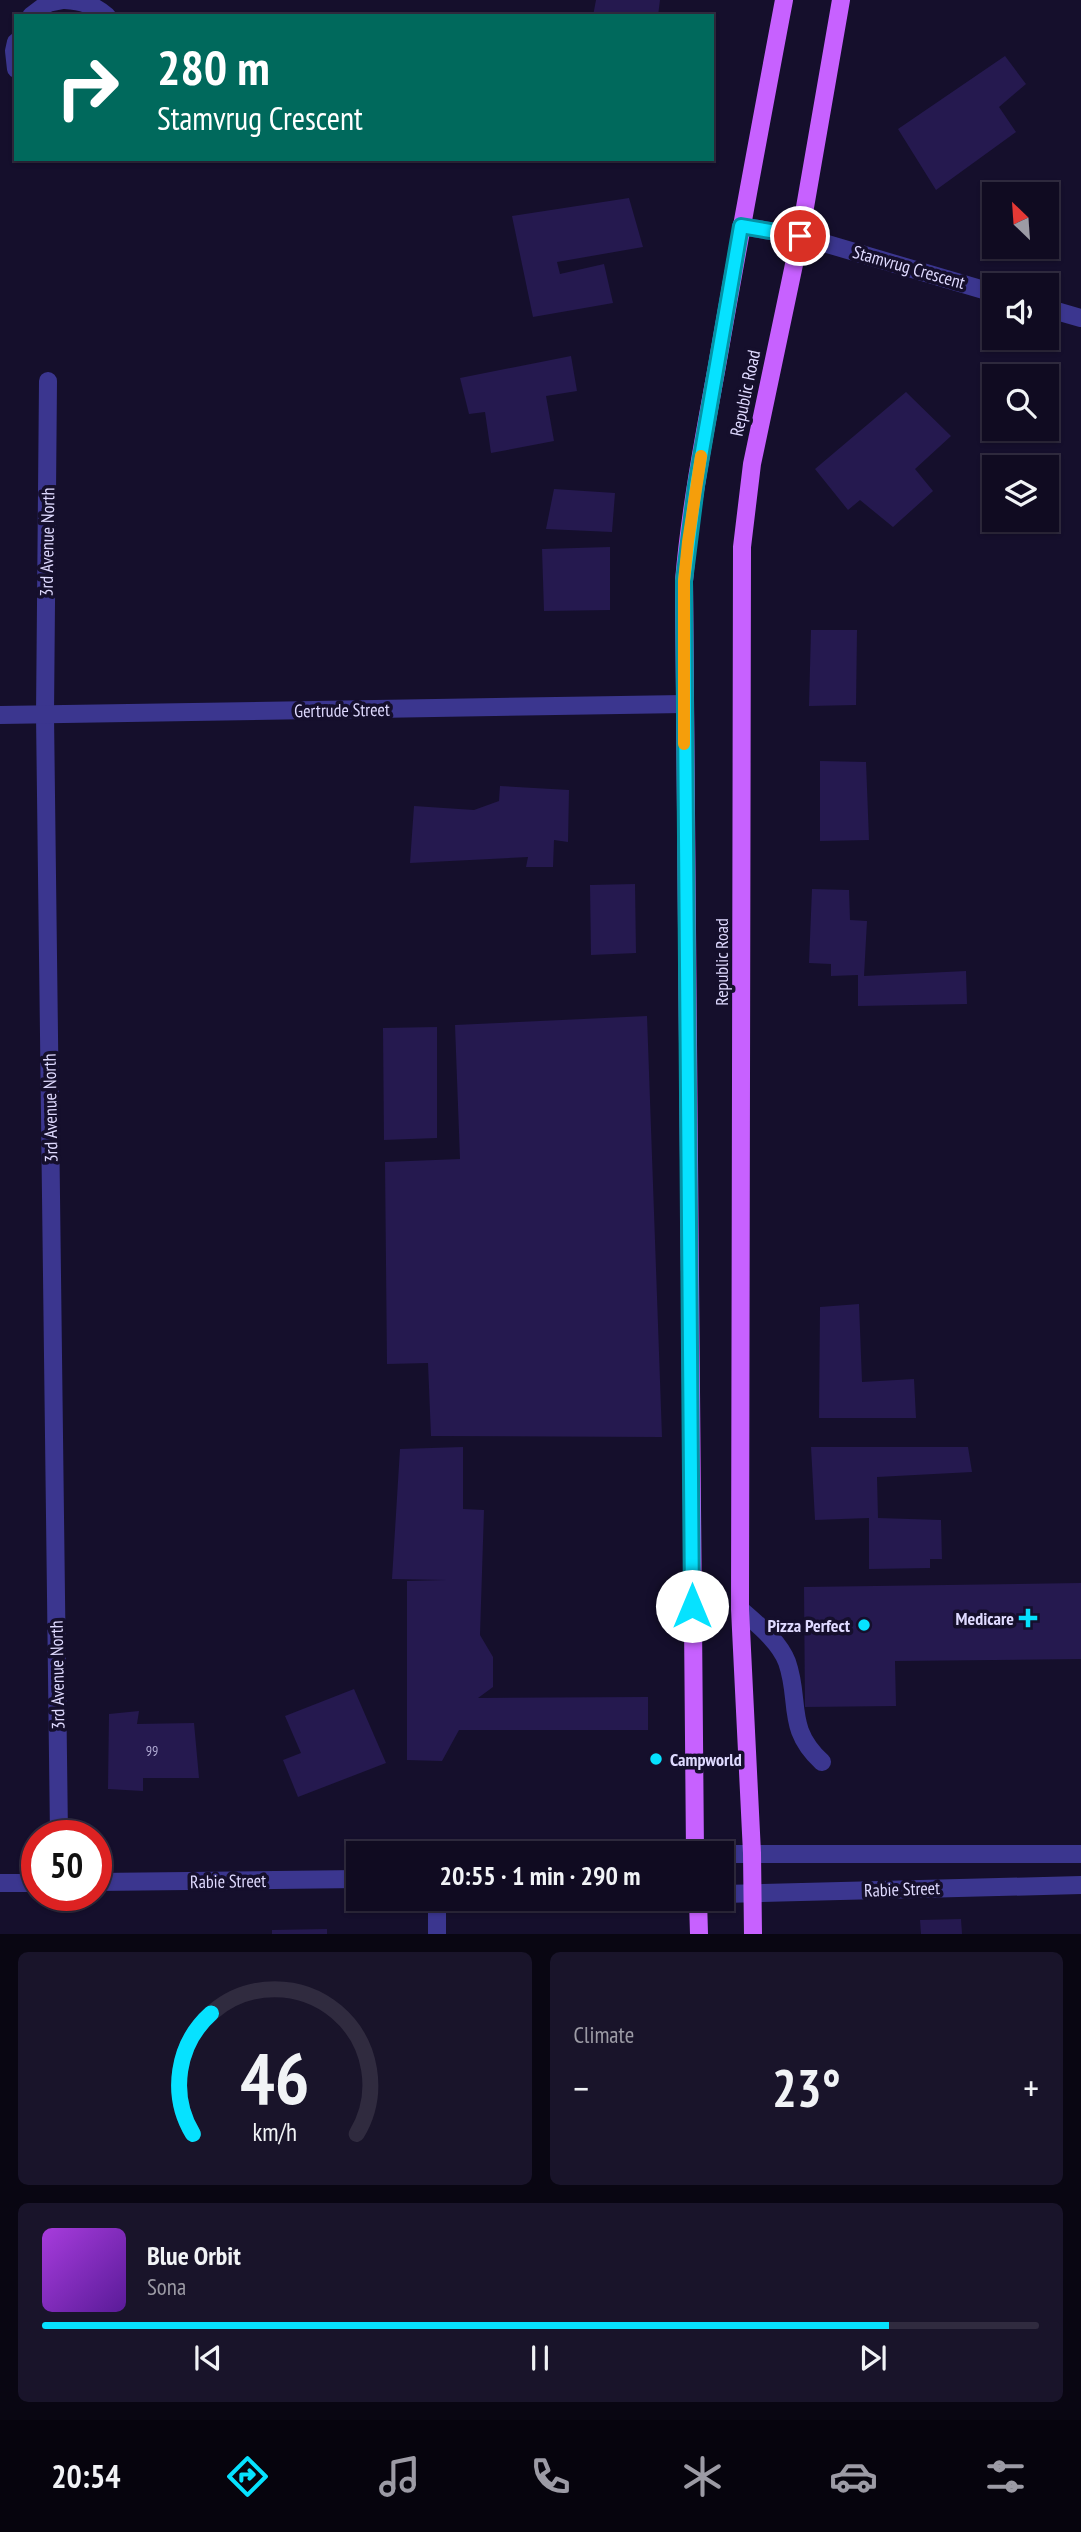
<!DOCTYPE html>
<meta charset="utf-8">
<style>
:root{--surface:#100b21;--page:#19142a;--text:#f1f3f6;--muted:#9c9ba5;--line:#302b3f;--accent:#06e2ff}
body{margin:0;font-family:"PT Sans Narrow",sans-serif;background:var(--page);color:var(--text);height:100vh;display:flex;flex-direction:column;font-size:26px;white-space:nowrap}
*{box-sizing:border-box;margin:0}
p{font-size:23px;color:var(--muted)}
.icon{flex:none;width:38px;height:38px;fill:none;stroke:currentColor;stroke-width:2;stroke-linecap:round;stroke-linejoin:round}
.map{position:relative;height:1934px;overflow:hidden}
.drawer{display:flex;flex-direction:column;gap:18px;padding:18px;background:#090612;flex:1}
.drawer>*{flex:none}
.guide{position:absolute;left:14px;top:14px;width:700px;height:147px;border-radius:0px;box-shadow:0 2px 5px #0004,0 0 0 2px var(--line);background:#00695c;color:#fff;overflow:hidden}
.needle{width:46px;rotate:335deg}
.tools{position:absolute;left:982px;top:182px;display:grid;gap:14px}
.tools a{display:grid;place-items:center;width:77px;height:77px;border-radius:0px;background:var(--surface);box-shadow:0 2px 5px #0004,0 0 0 2px var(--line);font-size:35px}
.speed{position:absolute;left:21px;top:1820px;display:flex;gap:14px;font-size:35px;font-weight:700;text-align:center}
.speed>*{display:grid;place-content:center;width:91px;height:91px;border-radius:50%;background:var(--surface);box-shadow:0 2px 5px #0004,0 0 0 2px var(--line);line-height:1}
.speed .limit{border:10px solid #d22;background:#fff;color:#111}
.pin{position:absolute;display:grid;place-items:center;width:60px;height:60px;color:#fff;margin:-30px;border:4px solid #fff;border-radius:50%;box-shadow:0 2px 7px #0007}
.me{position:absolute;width:77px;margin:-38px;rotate:0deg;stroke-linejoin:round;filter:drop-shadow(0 0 5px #0008)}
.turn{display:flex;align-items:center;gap:24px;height:147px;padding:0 28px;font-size:32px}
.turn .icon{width:91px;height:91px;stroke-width:2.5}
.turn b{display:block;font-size:49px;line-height:60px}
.big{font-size:52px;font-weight:800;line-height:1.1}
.drawer .card{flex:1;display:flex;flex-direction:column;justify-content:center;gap:10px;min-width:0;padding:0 24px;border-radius:10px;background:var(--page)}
.drawer .dial{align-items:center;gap:0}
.dial svg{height:182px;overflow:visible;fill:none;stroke:var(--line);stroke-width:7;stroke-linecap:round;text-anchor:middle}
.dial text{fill:var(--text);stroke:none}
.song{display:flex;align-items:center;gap:21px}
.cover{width:84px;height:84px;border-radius:10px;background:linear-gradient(135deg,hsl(280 70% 55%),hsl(270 70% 35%))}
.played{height:7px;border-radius:4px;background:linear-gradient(90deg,var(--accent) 85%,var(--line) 85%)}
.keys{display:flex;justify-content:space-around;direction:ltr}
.heat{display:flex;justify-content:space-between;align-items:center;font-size:38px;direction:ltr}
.drawer .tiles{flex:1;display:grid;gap:18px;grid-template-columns:1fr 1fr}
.card:last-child{grid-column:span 2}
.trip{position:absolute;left:346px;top:1841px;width:388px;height:70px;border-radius:0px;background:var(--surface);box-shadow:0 2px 5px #0004,0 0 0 2px var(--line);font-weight:800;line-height:70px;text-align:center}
.tabs{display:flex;height:112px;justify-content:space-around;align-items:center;background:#06040d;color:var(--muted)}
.tabs .icon{width:49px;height:49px}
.tabs .selected{color:var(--accent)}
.tabs b{font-size:32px;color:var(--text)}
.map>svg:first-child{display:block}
.building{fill:#25194f}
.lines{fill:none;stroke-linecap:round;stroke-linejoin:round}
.minor{stroke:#3b368f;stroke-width:18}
.major{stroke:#c761ff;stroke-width:18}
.route-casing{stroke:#0493a6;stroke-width:18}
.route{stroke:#06e2ff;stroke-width:12}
.slow{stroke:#f59e0b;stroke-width:12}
.poi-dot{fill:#06e2ff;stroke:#150f2c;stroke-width:2.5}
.labels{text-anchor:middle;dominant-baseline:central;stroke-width:7;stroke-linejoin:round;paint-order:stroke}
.number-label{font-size:14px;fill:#b0aad3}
.street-label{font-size:18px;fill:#dfdaff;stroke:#150f2c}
.poi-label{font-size:18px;font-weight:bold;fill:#dfdaff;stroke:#150f2c;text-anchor:end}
</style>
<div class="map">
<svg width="1081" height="1934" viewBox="0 0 1081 1934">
<rect width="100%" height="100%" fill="#150f2c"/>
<g class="building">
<path d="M596 0H660L658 16H593Z"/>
<path d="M1005 56 1026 84 999 107 1016 132 936 190 898 129Z"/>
<path d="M629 198 643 247 557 262 560 274 604 264 613 303 533 317 512 216Z"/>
<path d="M571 356 577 391 546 396 554 441 491 453 485 412 469 414 460 378Z"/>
<path d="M906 392 951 436 915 469 933 491 893 527 860 500 848 510 815 469Z"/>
<path d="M554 489 615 493 612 532 546 529Z"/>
<path d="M610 547V610L544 611 542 549Z"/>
<path d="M811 630H857L856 705 809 706Z"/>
<path d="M820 761 866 762 869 840 820 841Z"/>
<path d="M500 786 569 790 568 842 554 840 553 867H526L528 857 410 863 414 806 474 810 499 801Z"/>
<path d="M635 884 636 953 591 955 590 885Z"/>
<path d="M812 889 849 890 850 920 867 921 864 976 966 971 967 1004 858 1006V975L831 976V964L809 963Z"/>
<path d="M647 1016 662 1437 431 1436 428 1363 387 1364 385 1162 460 1159 455 1025Z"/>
<path d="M437 1027V1138L384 1140 383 1028Z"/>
<path d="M859 1304 862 1382 914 1379 916 1418H819L820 1307Z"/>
<path d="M463 1447V1509L484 1510 480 1635 493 1657V1687L478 1698 648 1697V1730H459L442 1761 407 1760V1581L446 1580 392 1579 400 1449Z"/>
<path d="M811 1447H968L972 1472 877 1477 878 1518 941 1520 942 1559H930V1568L869 1569V1518L815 1520Z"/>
<path d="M1081 1583V1659L895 1661 896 1706 805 1707 804 1587Z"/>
<path d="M354 1689 386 1763 298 1797 283 1760 301 1753 285 1716Z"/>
<path d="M139 1711 137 1724 194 1723 199 1778H143V1791L108 1789 109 1714Z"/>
<path d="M961 1919 962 1934H921L920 1920Z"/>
<path d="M327 1929V1934H272V1930Z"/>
</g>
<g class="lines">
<g class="minor">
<path d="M65 0C82 1 94 5 107 16"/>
<path d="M31 16 48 3 63 0"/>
<path d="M16 42 14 51 16 69"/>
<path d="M741 226 800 236 994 293"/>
<path d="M1046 308 1081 318"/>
<path d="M48 381 45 715 59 1836"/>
<path d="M0 715 684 704"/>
<path d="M740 1609C757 1624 779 1641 787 1662 801 1702 785 1728 822 1762"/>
<path d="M723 1854H1081"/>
<path d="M96 1882 359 1879"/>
<path d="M0 1883H37"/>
<path d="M723 1894 1081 1885"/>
<path d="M437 1899V1934"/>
</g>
<g class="major">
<path d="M695 1853 684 581C690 509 704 437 717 366 738 244 761 122 784 0"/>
<path d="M698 1899 699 1934"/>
<path d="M753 1934 752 1853 740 1609 742 547 752 464 800 236 841 0"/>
</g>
</g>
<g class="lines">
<defs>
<path id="route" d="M692 1606 684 581 696 486 741 226 800 236"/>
</defs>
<use href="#route" class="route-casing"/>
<use href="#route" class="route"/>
<path class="slow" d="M684 744V581L688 542 701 456"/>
</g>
<g class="poi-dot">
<path d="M1024.5 1607.5h7v7h7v7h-7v7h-7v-7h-7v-7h7z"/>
<circle cx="864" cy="1625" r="7"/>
<circle cx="656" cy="1759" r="7"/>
</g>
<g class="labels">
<g class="number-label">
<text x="152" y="1751">99</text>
</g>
<g class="street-label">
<text transform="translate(909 267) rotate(16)">Stamvrug Crescent</text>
<text transform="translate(745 393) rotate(-78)">Republic Road</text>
<text transform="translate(47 542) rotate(-89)">3rd Avenue North</text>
<text transform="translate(342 710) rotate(-1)">Gertrude Street</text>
<text transform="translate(721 962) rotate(-90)">Republic Road</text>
<text transform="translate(50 1108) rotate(-91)">3rd Avenue North</text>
<text transform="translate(57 1675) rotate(-91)">3rd Avenue North</text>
<text transform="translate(228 1881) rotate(-1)">Rabie Street</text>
<text transform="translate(902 1889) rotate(-2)">Rabie Street</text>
</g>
<g class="poi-label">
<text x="1014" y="1618">Medicare</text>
<text x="850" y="1625">Pizza Perfect</text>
<text x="670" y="1759" text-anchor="start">Campworld</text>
</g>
</g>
</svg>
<div class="tools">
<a><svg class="needle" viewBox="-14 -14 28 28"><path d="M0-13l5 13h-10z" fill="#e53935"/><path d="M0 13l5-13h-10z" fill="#9c9ba5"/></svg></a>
<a><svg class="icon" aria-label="sound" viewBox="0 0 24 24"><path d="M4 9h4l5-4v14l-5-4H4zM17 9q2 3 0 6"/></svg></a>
<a><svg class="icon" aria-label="search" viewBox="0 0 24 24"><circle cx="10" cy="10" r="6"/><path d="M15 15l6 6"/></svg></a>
<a><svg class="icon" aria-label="layers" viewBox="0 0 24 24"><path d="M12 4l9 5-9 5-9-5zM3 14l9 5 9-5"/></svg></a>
</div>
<div class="speed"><div class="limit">50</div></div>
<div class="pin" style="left:800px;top:236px;background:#d93025"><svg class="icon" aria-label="arrive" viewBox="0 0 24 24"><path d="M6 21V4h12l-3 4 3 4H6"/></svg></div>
<svg class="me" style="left:692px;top:1606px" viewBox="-20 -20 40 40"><circle r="19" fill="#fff"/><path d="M0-13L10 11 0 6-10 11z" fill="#06e2ff"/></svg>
<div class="trip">20:55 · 1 min · 290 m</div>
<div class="guide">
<div class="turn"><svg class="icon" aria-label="right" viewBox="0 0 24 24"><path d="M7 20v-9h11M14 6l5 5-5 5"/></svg><div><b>280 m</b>Stamvrug Crescent</div></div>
</div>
</div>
<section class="drawer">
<div class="tiles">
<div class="card dial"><svg viewBox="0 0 100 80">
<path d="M14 69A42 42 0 1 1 86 69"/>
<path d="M14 69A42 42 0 0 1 22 16" stroke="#06e2ff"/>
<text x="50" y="56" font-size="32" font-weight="700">46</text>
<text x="50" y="72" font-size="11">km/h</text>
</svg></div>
<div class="card"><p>Climate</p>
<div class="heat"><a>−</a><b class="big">23°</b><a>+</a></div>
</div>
<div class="card">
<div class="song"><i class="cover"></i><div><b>Blue Orbit</b><p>Sona</p></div></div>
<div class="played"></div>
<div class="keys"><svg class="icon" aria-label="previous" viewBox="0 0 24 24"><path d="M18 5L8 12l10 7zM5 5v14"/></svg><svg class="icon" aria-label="pause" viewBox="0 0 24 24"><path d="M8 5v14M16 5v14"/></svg><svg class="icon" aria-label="next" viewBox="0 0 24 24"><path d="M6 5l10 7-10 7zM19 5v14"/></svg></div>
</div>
</div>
</section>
<nav class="tabs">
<b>20:54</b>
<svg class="icon selected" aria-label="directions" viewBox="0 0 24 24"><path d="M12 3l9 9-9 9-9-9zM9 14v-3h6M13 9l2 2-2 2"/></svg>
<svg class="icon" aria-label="music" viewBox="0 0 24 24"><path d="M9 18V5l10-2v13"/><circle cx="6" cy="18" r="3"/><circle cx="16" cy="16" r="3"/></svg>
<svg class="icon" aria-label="phone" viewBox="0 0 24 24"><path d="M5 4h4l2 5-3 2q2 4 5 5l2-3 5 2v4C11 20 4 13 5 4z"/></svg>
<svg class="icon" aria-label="climate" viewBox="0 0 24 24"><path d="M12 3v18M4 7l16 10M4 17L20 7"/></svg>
<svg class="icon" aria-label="car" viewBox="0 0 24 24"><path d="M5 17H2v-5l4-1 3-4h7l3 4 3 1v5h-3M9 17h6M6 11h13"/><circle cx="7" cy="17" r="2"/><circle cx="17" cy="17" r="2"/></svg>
<svg class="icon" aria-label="filters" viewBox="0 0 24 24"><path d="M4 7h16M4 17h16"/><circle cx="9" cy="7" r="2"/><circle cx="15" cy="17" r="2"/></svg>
</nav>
